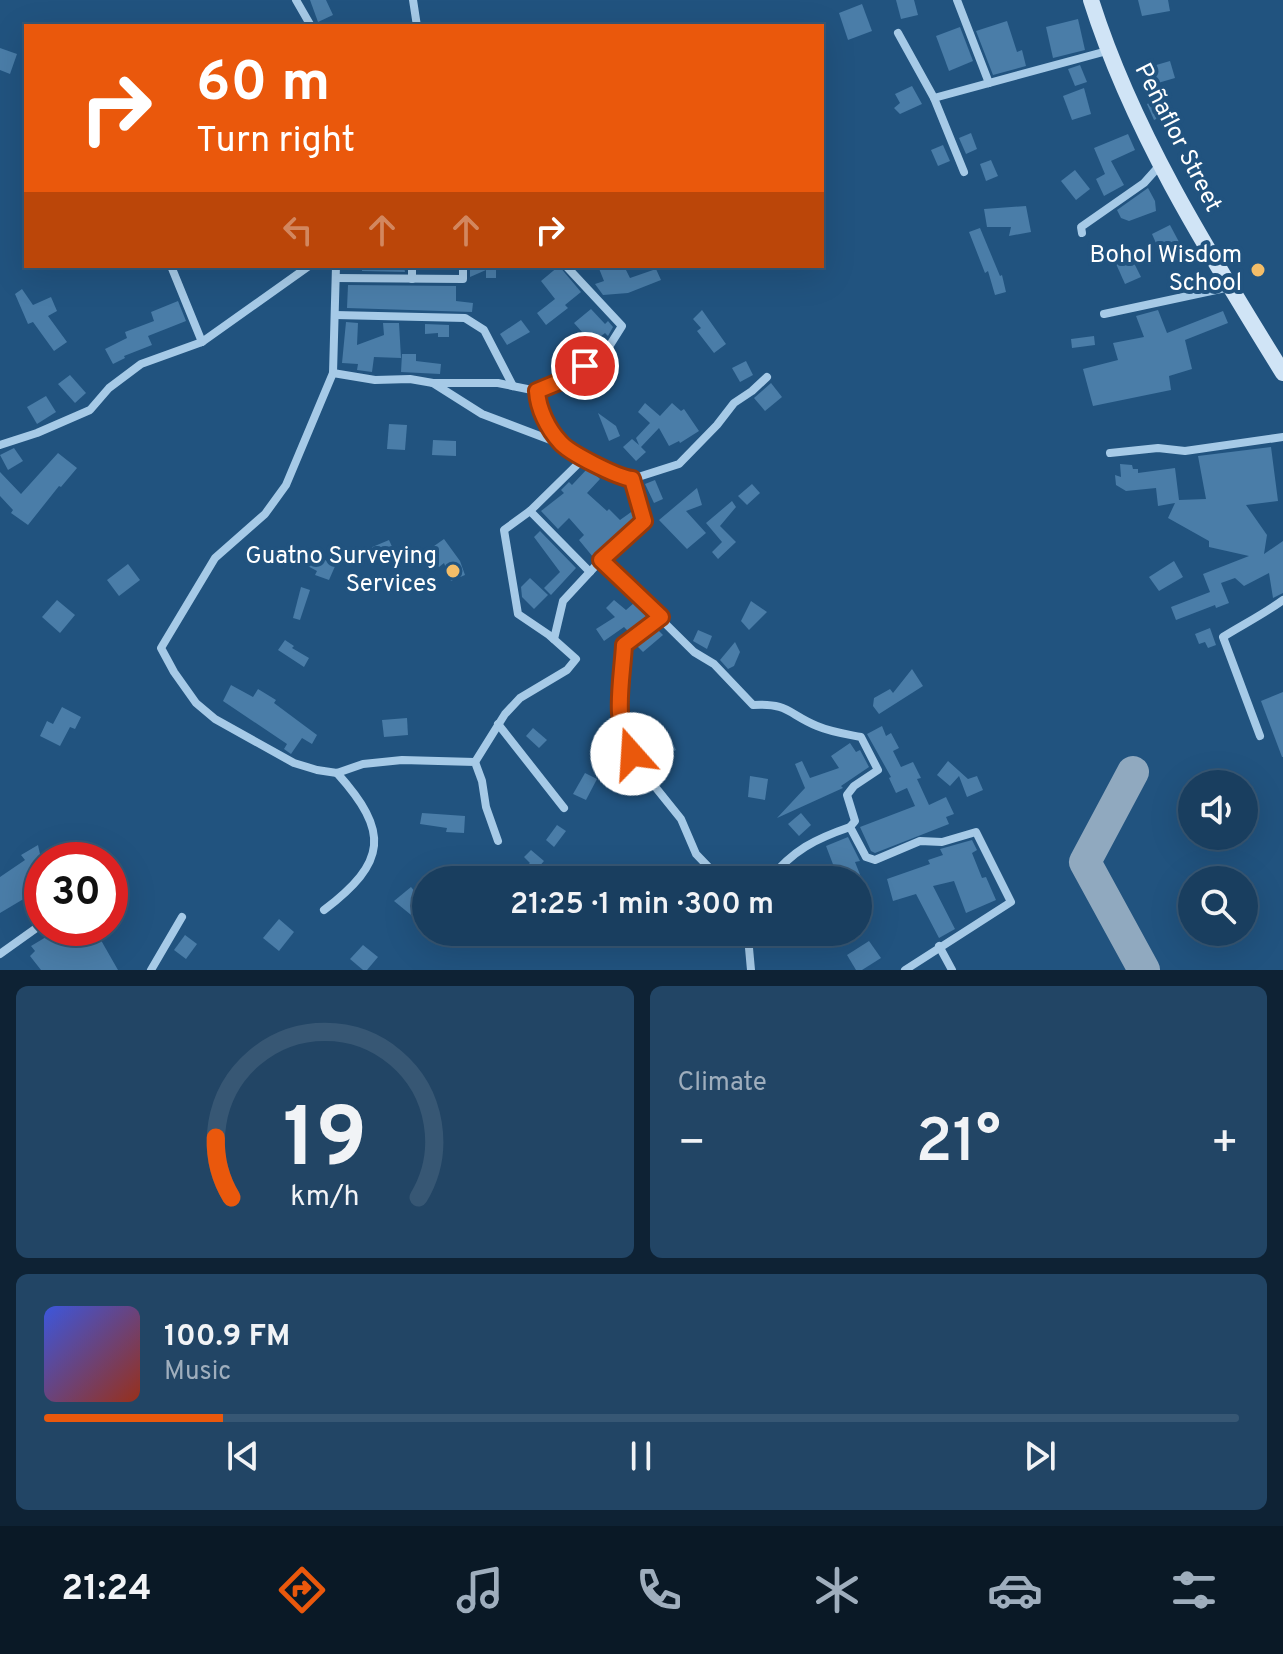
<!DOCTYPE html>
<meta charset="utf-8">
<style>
:root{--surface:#193e5f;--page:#224565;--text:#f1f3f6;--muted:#9faebd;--line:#375774;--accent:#ea580c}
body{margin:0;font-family:Overpass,sans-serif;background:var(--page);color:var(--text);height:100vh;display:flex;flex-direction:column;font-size:30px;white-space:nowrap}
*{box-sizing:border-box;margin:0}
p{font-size:26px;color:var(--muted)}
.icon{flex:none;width:44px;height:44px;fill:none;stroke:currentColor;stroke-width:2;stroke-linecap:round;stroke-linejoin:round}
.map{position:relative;height:970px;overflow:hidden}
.sheet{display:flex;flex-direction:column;gap:16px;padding:16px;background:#0e2234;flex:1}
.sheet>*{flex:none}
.guide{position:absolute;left:24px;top:24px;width:800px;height:244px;border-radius:0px;box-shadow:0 8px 32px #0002,0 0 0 2px var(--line);background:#ea580c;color:#fff;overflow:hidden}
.fabs{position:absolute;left:1178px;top:770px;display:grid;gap:16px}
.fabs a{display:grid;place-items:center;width:80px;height:80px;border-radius:50%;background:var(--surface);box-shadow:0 8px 32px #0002,0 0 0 2px var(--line);font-size:40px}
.speed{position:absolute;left:24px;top:842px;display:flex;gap:16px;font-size:40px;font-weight:700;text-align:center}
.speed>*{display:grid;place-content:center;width:104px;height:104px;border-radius:50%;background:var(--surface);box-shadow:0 8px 32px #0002,0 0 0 2px var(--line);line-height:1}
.speed .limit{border:12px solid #d22;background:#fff;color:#111}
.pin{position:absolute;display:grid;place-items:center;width:68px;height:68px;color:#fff;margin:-34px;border:4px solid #fff;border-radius:50%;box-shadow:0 2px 8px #0007}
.me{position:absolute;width:88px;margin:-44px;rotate:341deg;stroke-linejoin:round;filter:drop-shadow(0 0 6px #0008)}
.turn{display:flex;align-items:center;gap:28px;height:168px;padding:0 40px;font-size:36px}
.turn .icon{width:104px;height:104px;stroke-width:2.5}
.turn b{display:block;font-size:56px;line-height:68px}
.lanes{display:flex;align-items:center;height:76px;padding:0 40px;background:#0003;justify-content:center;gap:40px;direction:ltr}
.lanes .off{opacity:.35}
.big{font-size:60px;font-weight:600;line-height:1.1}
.sheet .widget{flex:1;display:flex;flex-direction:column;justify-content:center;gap:12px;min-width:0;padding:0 28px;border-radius:12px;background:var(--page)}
.sheet .dial{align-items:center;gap:0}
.dial svg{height:208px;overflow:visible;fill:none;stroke:var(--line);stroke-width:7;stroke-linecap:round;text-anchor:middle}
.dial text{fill:var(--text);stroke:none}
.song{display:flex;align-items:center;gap:24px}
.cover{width:96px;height:96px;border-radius:12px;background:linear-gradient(135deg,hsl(230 70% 55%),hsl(10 70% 35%))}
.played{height:8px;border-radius:4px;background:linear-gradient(90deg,var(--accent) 15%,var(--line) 15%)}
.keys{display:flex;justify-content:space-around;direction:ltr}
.heat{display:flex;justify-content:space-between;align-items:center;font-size:44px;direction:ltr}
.sheet .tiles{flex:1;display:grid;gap:16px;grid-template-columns:1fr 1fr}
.widget:last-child{grid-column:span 2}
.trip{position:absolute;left:412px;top:866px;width:460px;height:80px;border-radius:40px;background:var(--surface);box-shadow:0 8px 32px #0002,0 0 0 2px var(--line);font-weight:600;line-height:80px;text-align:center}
.tabs{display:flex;height:128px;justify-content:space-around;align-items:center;background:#0a1926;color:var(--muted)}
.tabs .icon{width:56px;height:56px}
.tabs .current{color:var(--accent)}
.tabs b{font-size:36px;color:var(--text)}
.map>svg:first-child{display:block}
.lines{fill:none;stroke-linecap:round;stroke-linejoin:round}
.taxiway{stroke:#90a9bf;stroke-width:32}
.building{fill:#4a7da8}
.minor{stroke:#a6cae7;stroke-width:8}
.secondary{stroke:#d0e4f6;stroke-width:16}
.route-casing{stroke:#983908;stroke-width:20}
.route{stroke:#ea580c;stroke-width:14}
.poi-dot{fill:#f3bd68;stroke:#21537f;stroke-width:3}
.labels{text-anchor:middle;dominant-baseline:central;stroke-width:8;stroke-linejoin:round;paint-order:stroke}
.street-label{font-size:24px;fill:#fff;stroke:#21537f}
.poi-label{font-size:24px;fill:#fff;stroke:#21537f;text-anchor:end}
</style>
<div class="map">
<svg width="1283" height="970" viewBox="0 0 1283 970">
<rect width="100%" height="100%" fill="#21537f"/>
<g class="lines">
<path class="taxiway" d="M1133 772 1085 862 1144 970"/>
</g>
<g class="building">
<path d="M310 0H326L333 15 318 22Z"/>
<path d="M896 0H914L918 15 901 19Z"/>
<path d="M1138 0H1168L1170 11 1142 16Z"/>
<path d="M862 4 872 31 848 40 839 13Z"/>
<path d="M1078 19 1085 50 1053 58 1046 27Z"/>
<path d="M1007 21 1017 52 1022 50 1026 66 993 75 976 31Z"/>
<path d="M960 27 973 61 949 71 936 36Z"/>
<path d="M0 48 17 54 10 74 0 70Z"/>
<path d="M1170 61 1175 78 1151 85 1146 68Z"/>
<path d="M1080 65 1087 82 1075 86 1068 69Z"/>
<path d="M912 86 922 104 900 114 894 108 900 103 895 94Z"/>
<path d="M1084 88 1091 114 1072 120 1063 96Z"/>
<path d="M1158 99 1165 115 1154 120 1147 104Z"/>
<path d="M971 133 977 149 966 154 959 138Z"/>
<path d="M1128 134 1135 150 1111 161 1124 185 1104 196 1096 179 1105 174 1094 148Z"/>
<path d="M943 145 950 161 938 166 931 150Z"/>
<path d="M991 160 998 176 986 181 980 164Z"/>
<path d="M1075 170 1090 189 1076 200 1061 181Z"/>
<path d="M1148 188 1155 201 1156 211 1129 221 1121 218 1117 210Z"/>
<path d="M1026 206 1031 232 1009 236 1011 227H987L984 209Z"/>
<path d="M1170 225 1179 242 1159 250 1152 234Z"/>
<path d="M980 228 1000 276 1002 275 1006 292 995 295 988 271 985 273 969 232Z"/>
<path d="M1128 251 1141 277 1125 284 1113 257Z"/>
<path d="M362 266 404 267 405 272 362 271Z"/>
<path d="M470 266H495L492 268H496V278H486V270L470 277Z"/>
<path d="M559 266 581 292 565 305 568 308 546 325 537 313 555 299 541 281Z"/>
<path d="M598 266H624L630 278 656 269 661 280 628 293 603 295 595 284 604 281Z"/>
<path d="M348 285 456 286V301L473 303 472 312 347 308Z"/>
<path d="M22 289 33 305 51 297 57 311 48 316 67 342 54 351 33 322 28 324 15 294Z"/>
<path d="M178 301 186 321 148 336 152 345 124 356 125 358 113 364 105 349 127 338 125 332 154 321 151 312Z"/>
<path d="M591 309 605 324 608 321 613 327 608 336 605 333 588 346 584 342 568 355 571 359 563 366 554 355 582 332 574 323Z"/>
<path d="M702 310 726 344 714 353 697 331 701 328 693 319Z"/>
<path d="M1158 310 1167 333 1223 311 1228 323 1185 340 1192 369 1169 376 1171 390 1093 406 1083 369 1118 360 1113 343 1144 337 1136 316Z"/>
<path d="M521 320 530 332 507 345 500 334Z"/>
<path d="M346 322 358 323 357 345 384 335 383 323H399L401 358 374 357 372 372 357 370 358 364 342 363Z"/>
<path d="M425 324 449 325V337H438V333L425 334Z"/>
<path d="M1094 336 1095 345 1072 348 1071 339Z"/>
<path d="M402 354H416V361L441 364 440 374 401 372Z"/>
<path d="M746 361 753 375 740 382 732 368Z"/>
<path d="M70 375 86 393 75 403 58 384Z"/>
<path d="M771 383 782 397 765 411 754 398Z"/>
<path d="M46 396 56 412 37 424 27 407Z"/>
<path d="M645 403 660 416 672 403 681 411 684 409 699 431 680 443 679 441 669 446 659 428 641 447 646 452 636 461 623 447 632 439 639 445 636 438 650 423 638 412Z"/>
<path d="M598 413 616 426 620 436 609 441Z"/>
<path d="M389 424 407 425 405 450 387 449Z"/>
<path d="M433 440 456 441V456L432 455Z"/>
<path d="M1271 447 1278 501 1246 505 1267 535 1264 554 1283 541V593L1273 598 1269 573 1244 586 1235 578 1221 583 1229 603 1216 608 1215 605 1176 620 1171 607 1210 592 1203 574 1249 556 1209 547V541L1168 518 1175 503 1158 506 1156 488 1126 491 1116 485 1115 475 1121 477 1120 464 1132 465 1133 469H1138V473L1175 468 1179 500 1206 499 1198 456Z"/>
<path d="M14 448 23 461 8 470 0 455Z"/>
<path d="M58 453 77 468 61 487 59 486 28 525 11 513 13 510 0 496V472L21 494Z"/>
<path d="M588 468 600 479 587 493 607 511 609 509 620 520 634 510 636 517 593 557 579 540 584 535 569 518 558 529 541 511 564 493 561 490 569 482 572 485Z"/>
<path d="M655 480 663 499 654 503 645 484Z"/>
<path d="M752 484 760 493 747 505 738 496Z"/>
<path d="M697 488 702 505 686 511 706 533 687 549 659 520Z"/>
<path d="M732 501 736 507 720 526 736 542 718 559 712 552 722 542 706 523Z"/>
<path d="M540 531 576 568 551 595 544 588 560 572 534 537Z"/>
<path d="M444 539 460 561 465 575 451 581 444 563 439 567 427 551Z"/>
<path d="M389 540 394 551 374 559 370 548Z"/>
<path d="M311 551 319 558 336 564 329 580 315 575 317 571 304 564Z"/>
<path d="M1174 561 1183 577 1159 591 1149 577Z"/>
<path d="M128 564 140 580 119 596 107 580Z"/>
<path d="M530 578 548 595 534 609 522 597 521 587Z"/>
<path d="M301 587 310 590 300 620 293 618Z"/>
<path d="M57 600 75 615 60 633 42 617Z"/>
<path d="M614 600 626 610 634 603 649 618 629 632 624 627 604 641 596 629 615 617 606 608Z"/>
<path d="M751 601 767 612 749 630 741 621Z"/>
<path d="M1210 628 1216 645 1208 648 1205 642 1199 644 1195 634Z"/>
<path d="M657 629 663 635 643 652 636 645Z"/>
<path d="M698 630 712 636 707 649 693 641Z"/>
<path d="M285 640 294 646 292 648 309 658 304 667 278 650Z"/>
<path d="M735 642 740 652 734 666 728 669 720 660Z"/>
<path d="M912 669 923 686 879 714 873 706 874 698 890 689 893 693Z"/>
<path d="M231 685 253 697 258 689 276 700 274 703 317 735 312 744 302 738 291 754 284 749 287 744 223 701Z"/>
<path d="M1283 692V757H1282L1261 701Z"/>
<path d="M62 707 81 717 75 729 70 727 60 746 40 736 47 721 53 724Z"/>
<path d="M407 718 408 735 384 737 382 720Z"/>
<path d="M882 726 886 736 891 733 899 748 893 751 901 767 913 762 921 778 917 779 929 805 946 797 954 814 946 817 949 824 875 853 871 851 860 827 915 806 907 788 896 793 889 778 891 777 867 734Z"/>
<path d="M533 728 547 740 539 748 526 736Z"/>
<path d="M667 732 676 750 661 757 652 739Z"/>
<path d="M850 743 856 752 860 750 869 767 841 786 843 788 777 818 805 788 795 764 802 761 810 778 839 768 831 756Z"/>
<path d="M948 761 968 779 977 776 983 790 967 797 959 776 950 786 937 775Z"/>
<path d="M585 773 597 779 586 800 573 794Z"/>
<path d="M629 774 639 787 628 795 619 782Z"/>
<path d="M750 776 768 779 765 800 748 797Z"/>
<path d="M422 813 465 816 464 833 446 832 447 828 420 824Z"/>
<path d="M801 813 811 825 799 836 788 824Z"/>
<path d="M557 825 566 831 554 847 546 840Z"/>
<path d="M848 837 860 861 855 862 861 877 839 880 826 846Z"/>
<path d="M972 840 977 850 972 853 982 878 986 877 996 900 966 913 954 881 933 886 955 929 939 938 916 894 893 901 887 879 930 864 928 860 943 855 940 849Z"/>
<path d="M38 845 42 863V888L0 913V877L25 860 21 855Z"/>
<path d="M531 850 544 861 527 880H510L530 863 524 857Z"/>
<path d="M411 887 426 905V909L416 919 394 901Z"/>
<path d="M279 919 294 932 279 951 263 938Z"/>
<path d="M61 928H94L118 970H41L30 956 35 951 31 946Z"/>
<path d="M185 935 197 944 186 959 174 950Z"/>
<path d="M869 941 881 958 862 970H856L847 955Z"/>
<path d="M363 945 378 957 367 970H363L350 959Z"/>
</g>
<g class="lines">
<g class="minor">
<path d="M296 0 311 26"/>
<path d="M413 0 417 26"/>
<path d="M957 0 989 83"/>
<path d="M898 33 934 98 964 172"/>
<path d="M934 98 1107 51"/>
<path d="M1082 233 1081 227 1144 183 1161 164"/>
<path d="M171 266 202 342"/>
<path d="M336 266 333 373 286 485 265 514 215 558 161 648 174 672 196 703 215 719 294 763 317 770 337 773 363 764 402 760 475 762 482 781 486 807 498 841"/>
<path d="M412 266V279"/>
<path d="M336 278 463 279V266"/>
<path d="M1104 314 1230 287"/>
<path d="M335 315 465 318 484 330 513 386"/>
<path d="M333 373 375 380 410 379 433 383 482 414 561 444 584 458 530 511 504 530 518 614 549 635 576 659 567 670 520 698 505 714 475 762"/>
<path d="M433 383H498L537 391 566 379 605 353 622 326 566 266"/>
<path d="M537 391 538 406 561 444"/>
<path d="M0 445 37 433 90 410 109 388 141 364 202 342 309 266"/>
<path d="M1110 453 1158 448 1185 451 1283 437"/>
<path d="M582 456 620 477 632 479 679 464 717 425 734 403 752 391 767 377"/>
<path d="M530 511 590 572"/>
<path d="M601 560 644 521 632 479"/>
<path d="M661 617 624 645 618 721 623 741 640 768 681 819 696 854 721 880"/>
<path d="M554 639 563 601 601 560 694 652 714 664 753 705C789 703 788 714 817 726 831 732 846 734 861 737L878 770 854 786 847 795 855 821 850 827 866 857 875 860 920 841 942 842 976 832 1011 902 905 970"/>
<path d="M498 724 564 808"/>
<path d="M1260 736 1223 637C1244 624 1264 614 1283 600"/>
<path d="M769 880C793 850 815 839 850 827"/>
<path d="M324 910C387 862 390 832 337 773"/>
<path d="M939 946 952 970"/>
<path d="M0 954 42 924"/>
<path d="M151 970 182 917"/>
<path d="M751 970 749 948 753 932"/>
</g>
<path class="secondary" d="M1091 0C1133 133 1210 255 1283 373"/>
</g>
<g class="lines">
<defs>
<path id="route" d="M585 366 566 379 537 391C538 409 548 429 560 442 569 453 617 477 632 479L644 521 601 560 661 617 624 645C622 682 612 722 632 754"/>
</defs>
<use href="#route" class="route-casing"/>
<use href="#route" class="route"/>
</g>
<g class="poi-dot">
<circle cx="1258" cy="270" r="8"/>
<circle cx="453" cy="571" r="8"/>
</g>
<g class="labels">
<g class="street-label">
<text transform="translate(1177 138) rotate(63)">Peñaflor Street</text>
</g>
<g class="poi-label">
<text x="1242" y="256">Bohol Wisdom<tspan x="1242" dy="28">School</tspan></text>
<text x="437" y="557">Guatno Surveying<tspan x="437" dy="28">Services</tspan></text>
</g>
</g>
</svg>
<div class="fabs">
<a><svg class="icon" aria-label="sound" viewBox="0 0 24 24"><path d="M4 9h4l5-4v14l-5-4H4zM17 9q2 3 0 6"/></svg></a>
<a><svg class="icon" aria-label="search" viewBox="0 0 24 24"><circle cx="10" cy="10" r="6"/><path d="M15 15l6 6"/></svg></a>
</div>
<div class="speed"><div class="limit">30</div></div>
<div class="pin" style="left:585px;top:366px;background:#d93025"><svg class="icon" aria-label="arrive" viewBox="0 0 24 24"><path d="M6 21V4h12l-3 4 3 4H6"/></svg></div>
<svg class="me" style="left:632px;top:754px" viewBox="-20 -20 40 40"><circle r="19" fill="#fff"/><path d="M0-13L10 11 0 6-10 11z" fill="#ea580c"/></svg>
<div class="trip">21:25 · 1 min · 300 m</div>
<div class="guide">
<div class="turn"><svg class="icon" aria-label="right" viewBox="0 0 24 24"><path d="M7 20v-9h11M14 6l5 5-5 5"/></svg><div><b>60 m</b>Turn right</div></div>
<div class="lanes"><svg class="icon off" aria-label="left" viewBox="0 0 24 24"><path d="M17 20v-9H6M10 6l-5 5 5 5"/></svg><svg class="icon off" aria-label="ahead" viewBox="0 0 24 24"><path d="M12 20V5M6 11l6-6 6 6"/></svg><svg class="icon off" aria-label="ahead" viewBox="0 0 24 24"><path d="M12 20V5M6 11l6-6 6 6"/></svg><svg class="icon" aria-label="right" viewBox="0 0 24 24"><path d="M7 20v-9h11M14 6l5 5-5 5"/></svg></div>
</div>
</div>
<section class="sheet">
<div class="tiles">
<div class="widget dial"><svg viewBox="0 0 100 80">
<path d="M14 69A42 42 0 1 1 86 69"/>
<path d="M14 69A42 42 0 0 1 8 46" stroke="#ea580c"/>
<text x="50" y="56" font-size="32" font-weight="700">19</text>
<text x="50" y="72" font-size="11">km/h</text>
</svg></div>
<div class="widget"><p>Climate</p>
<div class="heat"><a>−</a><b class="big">21°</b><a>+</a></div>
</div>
<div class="widget">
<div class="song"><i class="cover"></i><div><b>100.9 FM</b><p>Music</p></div></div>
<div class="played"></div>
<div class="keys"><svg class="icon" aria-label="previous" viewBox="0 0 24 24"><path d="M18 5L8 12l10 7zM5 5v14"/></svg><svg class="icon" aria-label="pause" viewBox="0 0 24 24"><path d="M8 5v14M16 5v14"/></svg><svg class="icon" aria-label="next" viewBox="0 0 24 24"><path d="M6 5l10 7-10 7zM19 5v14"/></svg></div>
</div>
</div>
</section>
<nav class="tabs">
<b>21:24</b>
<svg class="icon current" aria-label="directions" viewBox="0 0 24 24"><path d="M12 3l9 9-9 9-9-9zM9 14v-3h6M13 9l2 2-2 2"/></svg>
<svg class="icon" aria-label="music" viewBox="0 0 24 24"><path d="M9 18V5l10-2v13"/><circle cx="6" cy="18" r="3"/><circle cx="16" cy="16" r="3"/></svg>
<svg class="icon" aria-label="phone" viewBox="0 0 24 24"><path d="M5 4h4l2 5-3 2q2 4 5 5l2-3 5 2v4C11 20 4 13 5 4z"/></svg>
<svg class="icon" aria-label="climate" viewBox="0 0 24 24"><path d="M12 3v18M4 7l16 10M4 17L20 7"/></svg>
<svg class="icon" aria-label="car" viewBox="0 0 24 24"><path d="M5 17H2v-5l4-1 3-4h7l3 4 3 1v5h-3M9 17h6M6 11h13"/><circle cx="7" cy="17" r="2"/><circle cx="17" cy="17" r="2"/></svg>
<svg class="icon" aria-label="filters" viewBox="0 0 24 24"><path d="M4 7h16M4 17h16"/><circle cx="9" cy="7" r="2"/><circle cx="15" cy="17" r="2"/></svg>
</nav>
